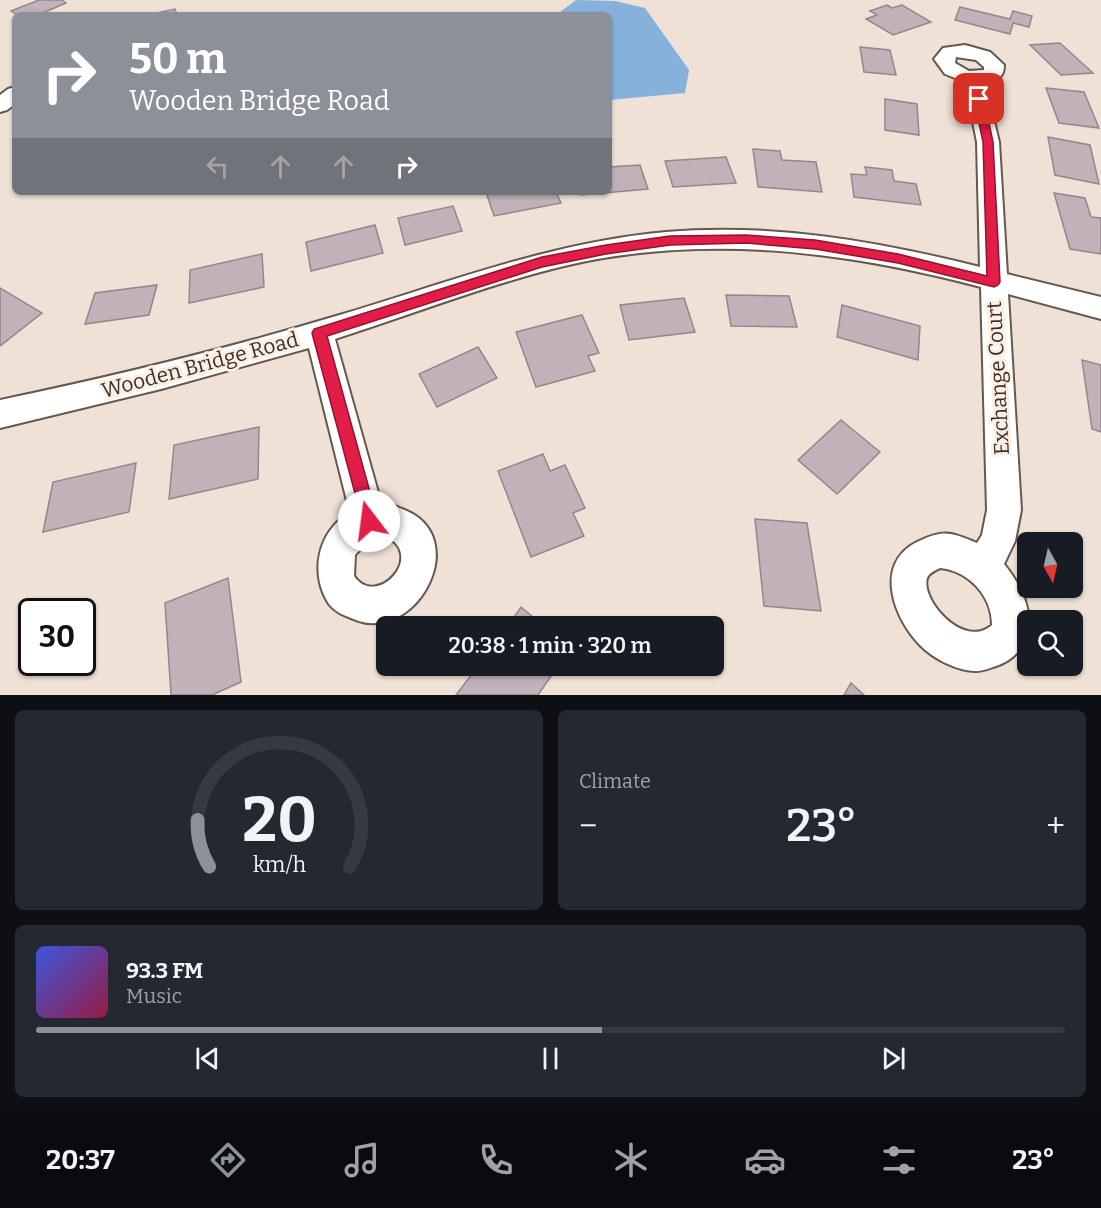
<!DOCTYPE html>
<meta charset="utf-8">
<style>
:root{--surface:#171b24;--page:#242831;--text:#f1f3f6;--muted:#9ea1a6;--line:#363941;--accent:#8c9099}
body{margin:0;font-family:Bitter,serif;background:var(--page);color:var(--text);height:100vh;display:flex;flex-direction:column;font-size:22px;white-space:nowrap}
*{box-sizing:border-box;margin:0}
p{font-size:20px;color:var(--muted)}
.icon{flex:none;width:33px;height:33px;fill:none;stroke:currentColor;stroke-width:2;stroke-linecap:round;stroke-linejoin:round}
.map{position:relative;height:695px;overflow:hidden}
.side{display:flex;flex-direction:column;gap:15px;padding:15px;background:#0d0f14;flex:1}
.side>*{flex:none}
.guide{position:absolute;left:12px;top:12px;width:600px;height:183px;border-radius:9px;box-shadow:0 2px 4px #0004;background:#8c9099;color:#fff;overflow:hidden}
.needle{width:39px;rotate:172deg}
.fabs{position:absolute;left:1017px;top:532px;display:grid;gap:12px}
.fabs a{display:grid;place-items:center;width:66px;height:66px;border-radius:9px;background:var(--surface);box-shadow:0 2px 4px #0004;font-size:30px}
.speed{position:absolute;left:18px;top:598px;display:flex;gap:12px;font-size:30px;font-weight:700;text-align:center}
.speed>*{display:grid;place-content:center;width:78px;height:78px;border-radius:50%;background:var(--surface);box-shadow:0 2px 4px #0004;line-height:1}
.speed .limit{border:3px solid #111;border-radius:9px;background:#fff;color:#111}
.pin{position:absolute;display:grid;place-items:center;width:51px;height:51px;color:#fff;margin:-26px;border-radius:12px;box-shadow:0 3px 9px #0006}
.me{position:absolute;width:66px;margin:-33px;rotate:345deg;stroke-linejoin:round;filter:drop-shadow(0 0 4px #0008)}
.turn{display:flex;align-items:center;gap:21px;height:126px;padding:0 18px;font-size:27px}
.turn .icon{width:78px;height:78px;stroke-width:2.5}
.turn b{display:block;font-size:42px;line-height:51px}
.lanes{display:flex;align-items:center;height:57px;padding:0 18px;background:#0003;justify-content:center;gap:30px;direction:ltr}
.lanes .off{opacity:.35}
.big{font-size:45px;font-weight:600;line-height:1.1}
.side .tile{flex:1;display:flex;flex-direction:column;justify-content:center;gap:9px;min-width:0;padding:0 21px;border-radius:9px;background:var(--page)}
.side .dial{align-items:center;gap:0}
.dial svg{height:156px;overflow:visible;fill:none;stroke:var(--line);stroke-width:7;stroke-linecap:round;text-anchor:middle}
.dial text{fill:var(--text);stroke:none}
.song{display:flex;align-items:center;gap:18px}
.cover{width:72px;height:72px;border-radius:9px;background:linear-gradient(135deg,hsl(230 70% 55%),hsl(340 70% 35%))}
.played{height:6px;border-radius:3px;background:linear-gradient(90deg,var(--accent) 55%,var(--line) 55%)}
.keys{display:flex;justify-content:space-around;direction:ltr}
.heat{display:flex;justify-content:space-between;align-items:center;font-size:33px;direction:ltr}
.side .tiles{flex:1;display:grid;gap:15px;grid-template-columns:1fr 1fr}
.tile:last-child{grid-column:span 2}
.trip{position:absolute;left:376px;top:616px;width:348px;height:60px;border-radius:9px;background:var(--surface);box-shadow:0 2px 4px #0004;font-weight:600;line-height:60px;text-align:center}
.tab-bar{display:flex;height:96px;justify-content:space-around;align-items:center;background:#090b0e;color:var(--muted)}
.tab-bar .icon{width:42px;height:42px}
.tab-bar .active{color:var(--accent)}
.tab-bar b{font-size:27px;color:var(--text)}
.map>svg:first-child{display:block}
.water{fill:#85b1db}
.building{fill:#c1b1b9;stroke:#95868e;stroke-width:1.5}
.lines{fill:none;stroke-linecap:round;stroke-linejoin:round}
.minor-casing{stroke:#64584f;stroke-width:4}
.minor{fill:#fff;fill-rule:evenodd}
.route{fill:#e11d48;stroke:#92132f;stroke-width:1.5}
.labels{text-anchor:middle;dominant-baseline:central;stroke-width:6;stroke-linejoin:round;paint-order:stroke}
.street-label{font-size:21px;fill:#37312d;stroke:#fdeee4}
</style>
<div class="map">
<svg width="1101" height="695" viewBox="0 0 1101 695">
<rect width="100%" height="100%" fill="#f0e1d7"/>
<path class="water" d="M576 0 615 1 645 8 689 70 685 93 609 100V15H556Z"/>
<g class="building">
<path d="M39 0H62L66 3 38 15H17L11 11Z"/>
<path d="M887 5 892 8 902 5 931 22 893 35 866 19 877 15 870 11Z"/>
<path d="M960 7 1010 19 1013 11 1032 16 1029 27 1013 23 1010 34 955 20Z"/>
<path d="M175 9 177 15H156V13Z"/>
<path d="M1060 43 1093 73 1061 75 1030 45Z"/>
<path d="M860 47 890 50 896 75 864 72Z"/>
<path d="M1046 88 1084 92 1099 128 1059 123Z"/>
<path d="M885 99 917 104 919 135 885 130Z"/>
<path d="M1048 137 1090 145 1099 184 1055 175Z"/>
<path d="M753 149 780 151 782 160 816 162 822 192 758 187Z"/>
<path d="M726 157 736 183 673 187 665 161Z"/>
<path d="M640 165 648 189 581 195 580 192H609V167Z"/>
<path d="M865 167 892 170 894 181 916 184 921 205 854 197 851 174 867 175Z"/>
<path d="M486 192H556L561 203 494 216Z"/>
<path d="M1054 193 1085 198 1091 217 1101 218V254L1070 249Z"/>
<path d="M453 206 462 231 405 245 398 218Z"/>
<path d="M375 225 383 253 311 271 306 242Z"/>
<path d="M262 254 264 287 189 303 190 270Z"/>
<path d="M157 285 149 315 85 324 95 293Z"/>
<path d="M0 288 42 313 0 346Z"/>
<path d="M726 295 789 296 797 327 731 326Z"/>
<path d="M684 298 695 332 629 340 620 305Z"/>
<path d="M842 305 920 326 918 360 837 337Z"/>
<path d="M582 315 599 353 588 356 595 371 536 387 516 332Z"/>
<path d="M478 347 497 378 437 407 419 374Z"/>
<path d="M1082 360 1101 365V432L1092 429Z"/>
<path d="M841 420 880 452 837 494 798 460Z"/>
<path d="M259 427 258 479 169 499 174 445Z"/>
<path d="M543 454 550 471 565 465 585 508 573 513 584 536 531 557 498 471Z"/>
<path d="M136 463 129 512 43 532 53 482Z"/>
<path d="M755 519 807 523 821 611 764 606Z"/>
<path d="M228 578 241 682 212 695H171L165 603Z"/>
<path d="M521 607 545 627H507Z"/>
<path d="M478 666H558L538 695H456Z"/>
<path d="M851 683 864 695H844Z"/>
</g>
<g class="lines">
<defs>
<g id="minor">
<path d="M965 45 990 52 1004 65C1004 78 997 80 985 83L999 142 1007 274 1101 297V319L1008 294 1021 510 1015 541 1004 564C1017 580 1028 600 1029 621H1028C1028 643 1017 659 996 666 990 668 981 672 974 671 956 670 934 659 921 646 894 619 873 564 917 542 943 529 951 532 977 543L982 535 987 510 981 287C844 251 704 233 564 266 486 285 411 315 335 339L381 503C388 503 395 506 402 509 474 535 418 643 356 620 346 616 336 613 329 604 309 574 318 530 350 513L309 348 161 389 0 428V400C115 376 230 348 343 314 450 282 553 242 666 232 773 223 877 241 980 267L977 142 965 82 945 74 934 59 943 48ZM956 57 976 60 984 67V70L969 71 955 63ZM384 536C428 553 377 610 354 576L355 555 370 539ZM940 568C969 571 992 596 992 625 963 651 917 596 928 576 931 572 936 570 940 568Z"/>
<path d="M15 87V104L7 110 0 112V95L8 89Z"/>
</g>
</defs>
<use href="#minor" class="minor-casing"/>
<use href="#minor" class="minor"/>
</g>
<path class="route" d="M979 96 984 99 993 142 1000 282 998 285 994 287 898 263 815 249 746 243 670 245 606 254 542 267 327 336 378 521 375 527 369 529 364 527 312 333 314 329 542 257 606 245 670 236 746 235 815 240 898 254 987 276 983 142 974 99Z"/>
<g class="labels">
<g class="street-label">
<text transform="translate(200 365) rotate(-15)">Wooden Bridge Road</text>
<text transform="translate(998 378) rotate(-93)">Exchange Court</text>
</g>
</g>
</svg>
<div class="fabs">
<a><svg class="needle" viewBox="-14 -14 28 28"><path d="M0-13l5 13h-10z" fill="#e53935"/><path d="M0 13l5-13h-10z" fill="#9ea1a6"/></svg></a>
<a><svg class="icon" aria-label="search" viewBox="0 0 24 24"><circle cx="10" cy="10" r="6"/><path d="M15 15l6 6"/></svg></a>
</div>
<div class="speed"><div class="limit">30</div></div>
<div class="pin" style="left:979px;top:99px;background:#d93025"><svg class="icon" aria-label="arrive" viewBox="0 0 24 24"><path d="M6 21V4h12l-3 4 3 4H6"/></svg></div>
<svg class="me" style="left:369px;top:521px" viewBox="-20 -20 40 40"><circle r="19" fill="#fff"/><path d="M0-13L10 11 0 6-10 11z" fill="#e11d48"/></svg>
<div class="trip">20:38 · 1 min · 320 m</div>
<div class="guide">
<div class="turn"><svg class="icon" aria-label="right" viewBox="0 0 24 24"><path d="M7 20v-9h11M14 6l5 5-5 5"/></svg><div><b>50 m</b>Wooden Bridge Road</div></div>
<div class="lanes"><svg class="icon off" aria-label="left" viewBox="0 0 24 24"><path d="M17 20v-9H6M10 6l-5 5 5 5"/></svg><svg class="icon off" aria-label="ahead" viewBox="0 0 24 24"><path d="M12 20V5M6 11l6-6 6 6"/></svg><svg class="icon off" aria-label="ahead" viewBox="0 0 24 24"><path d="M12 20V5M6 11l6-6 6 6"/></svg><svg class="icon" aria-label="right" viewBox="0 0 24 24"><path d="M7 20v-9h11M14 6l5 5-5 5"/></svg></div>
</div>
</div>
<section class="side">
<div class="tiles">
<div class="tile dial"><svg viewBox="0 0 100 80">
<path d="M14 69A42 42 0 1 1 86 69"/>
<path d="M14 69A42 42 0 0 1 8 45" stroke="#8c9099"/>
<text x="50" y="56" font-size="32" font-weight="700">20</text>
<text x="50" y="72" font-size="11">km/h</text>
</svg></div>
<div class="tile"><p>Climate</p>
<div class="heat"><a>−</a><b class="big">23°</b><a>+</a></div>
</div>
<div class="tile">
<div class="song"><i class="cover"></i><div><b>93.3 FM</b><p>Music</p></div></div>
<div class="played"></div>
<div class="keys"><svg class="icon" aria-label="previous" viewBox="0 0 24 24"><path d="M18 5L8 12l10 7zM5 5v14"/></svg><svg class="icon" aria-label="pause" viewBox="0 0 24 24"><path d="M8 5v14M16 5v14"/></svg><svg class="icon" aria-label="next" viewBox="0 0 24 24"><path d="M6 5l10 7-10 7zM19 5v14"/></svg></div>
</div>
</div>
</section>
<nav class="tab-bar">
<b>20:37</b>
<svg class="icon active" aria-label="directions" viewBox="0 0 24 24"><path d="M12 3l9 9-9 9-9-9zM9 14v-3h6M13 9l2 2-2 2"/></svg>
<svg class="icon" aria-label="music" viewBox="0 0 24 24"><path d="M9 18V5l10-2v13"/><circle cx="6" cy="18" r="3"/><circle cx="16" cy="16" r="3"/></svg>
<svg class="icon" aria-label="phone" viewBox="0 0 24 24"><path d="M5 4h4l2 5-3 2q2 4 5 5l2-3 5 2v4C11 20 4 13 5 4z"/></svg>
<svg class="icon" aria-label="climate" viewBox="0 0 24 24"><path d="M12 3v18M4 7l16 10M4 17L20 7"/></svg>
<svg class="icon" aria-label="car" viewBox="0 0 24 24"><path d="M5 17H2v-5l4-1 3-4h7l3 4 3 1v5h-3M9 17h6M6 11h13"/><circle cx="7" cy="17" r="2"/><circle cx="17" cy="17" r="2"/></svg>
<svg class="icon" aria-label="filters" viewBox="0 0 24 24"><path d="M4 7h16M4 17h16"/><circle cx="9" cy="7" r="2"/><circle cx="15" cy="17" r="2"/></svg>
<b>23°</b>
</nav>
